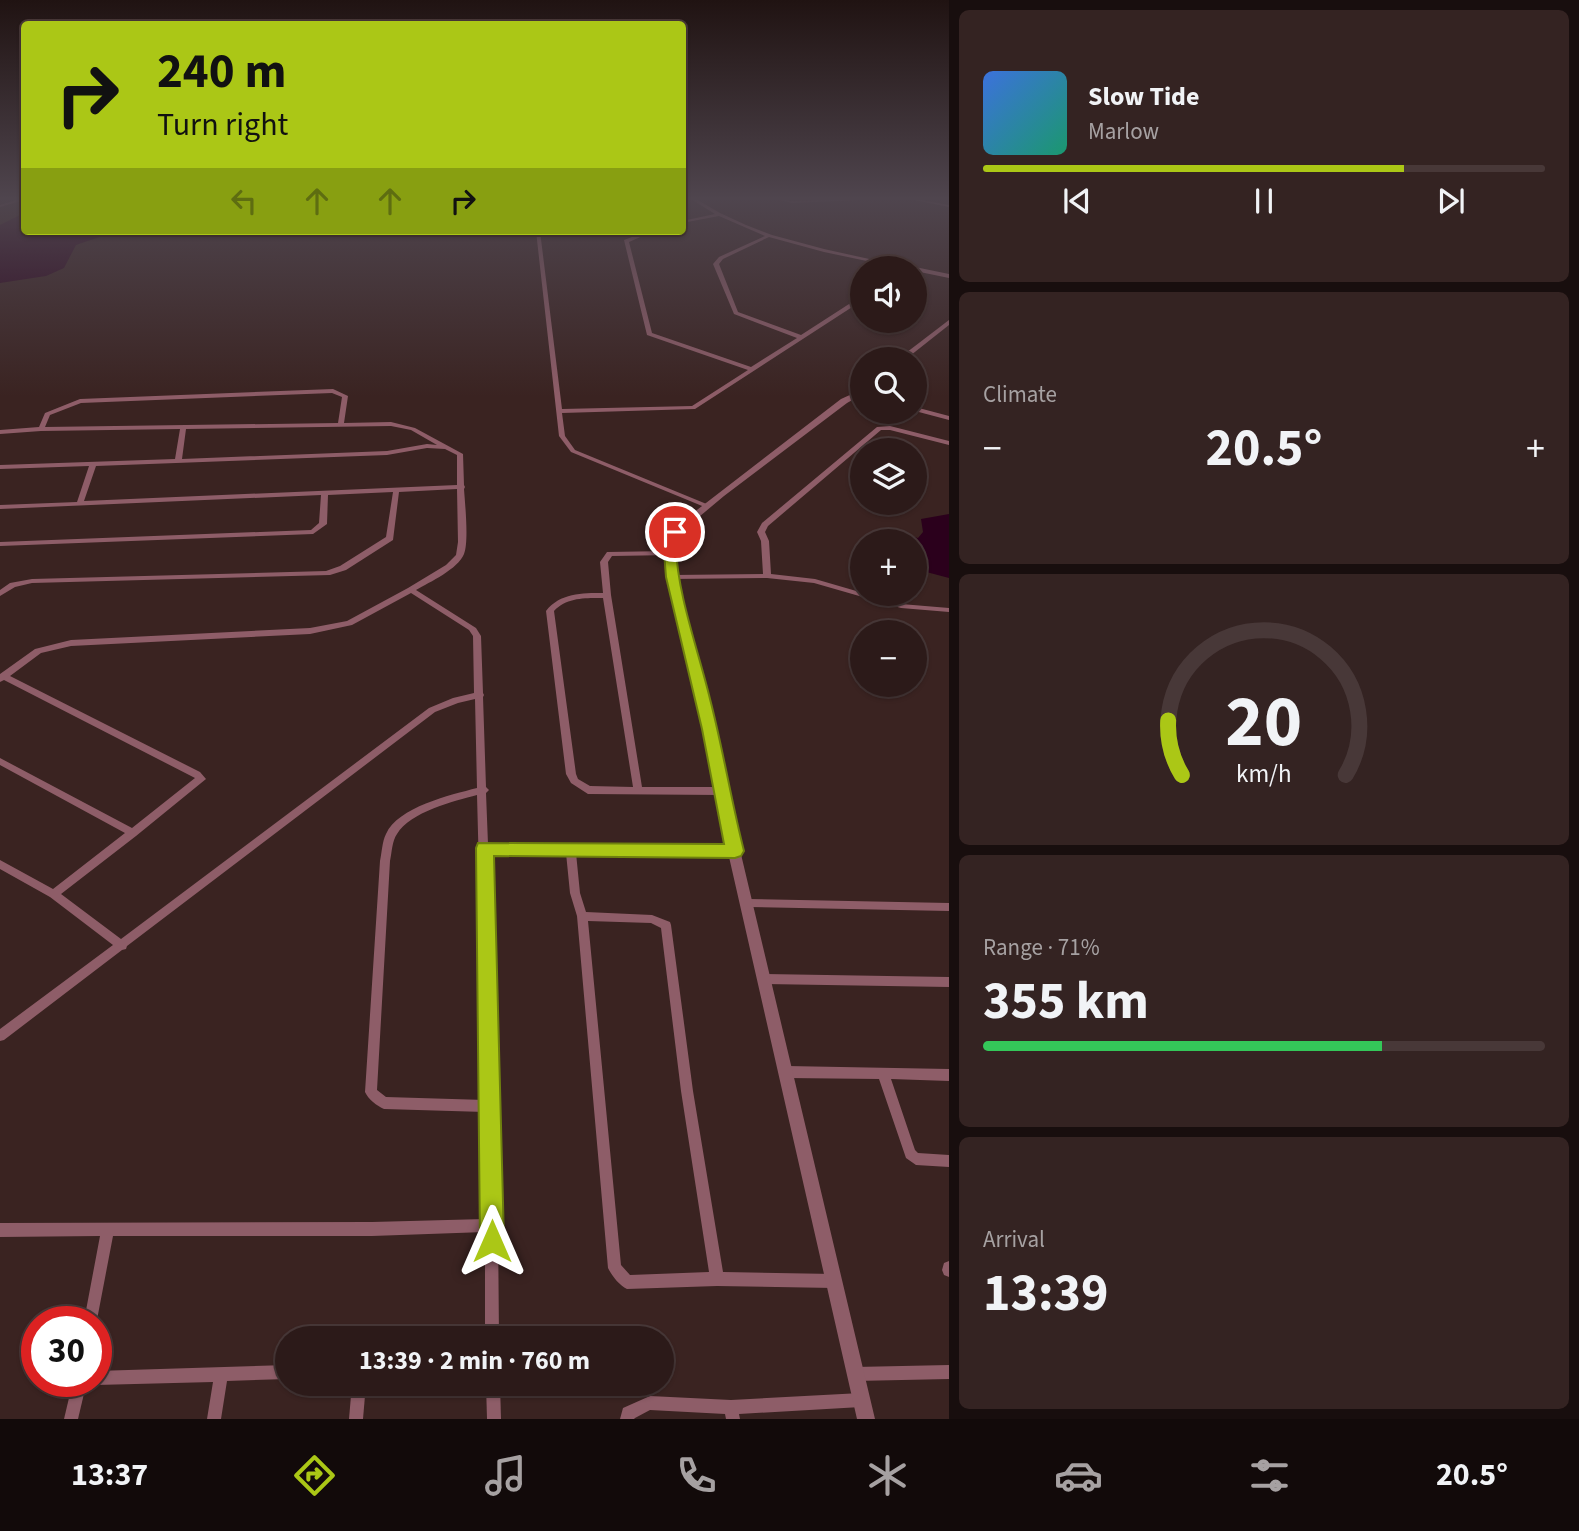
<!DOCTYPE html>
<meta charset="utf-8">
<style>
:root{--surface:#2c1a19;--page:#342322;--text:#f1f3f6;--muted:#a6a1a2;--line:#483838;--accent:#abc716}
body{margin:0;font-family:"Source Sans 3",sans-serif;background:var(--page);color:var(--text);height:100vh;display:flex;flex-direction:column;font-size:26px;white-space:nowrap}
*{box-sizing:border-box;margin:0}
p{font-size:23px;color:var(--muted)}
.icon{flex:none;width:38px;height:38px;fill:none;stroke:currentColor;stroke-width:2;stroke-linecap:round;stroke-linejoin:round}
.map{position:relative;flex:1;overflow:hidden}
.side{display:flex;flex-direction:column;gap:10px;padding:10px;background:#180e0e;width:630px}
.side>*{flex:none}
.top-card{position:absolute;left:21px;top:21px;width:665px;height:214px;border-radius:7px;box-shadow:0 2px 5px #0004,0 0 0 2px var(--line);background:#abc716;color:#111;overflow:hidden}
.fabs{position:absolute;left:850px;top:256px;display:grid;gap:14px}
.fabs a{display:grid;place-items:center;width:77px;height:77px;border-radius:50%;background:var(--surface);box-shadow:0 2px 5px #0004,0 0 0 2px var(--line);font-size:35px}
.speed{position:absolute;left:21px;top:1306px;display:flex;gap:14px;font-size:35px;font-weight:700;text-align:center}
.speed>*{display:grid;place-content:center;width:91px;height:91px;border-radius:50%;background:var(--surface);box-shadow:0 2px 5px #0004,0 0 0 2px var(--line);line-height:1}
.speed .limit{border:10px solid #d22;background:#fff;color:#111}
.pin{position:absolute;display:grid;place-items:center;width:60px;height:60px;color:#fff;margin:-30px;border:4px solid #fff;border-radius:50%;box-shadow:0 2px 7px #0007}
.me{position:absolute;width:77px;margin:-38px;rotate:0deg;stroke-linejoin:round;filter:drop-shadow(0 0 5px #0008)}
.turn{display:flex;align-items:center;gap:24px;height:147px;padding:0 21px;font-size:32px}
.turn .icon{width:91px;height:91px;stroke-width:2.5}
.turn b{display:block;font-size:49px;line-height:60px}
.lanes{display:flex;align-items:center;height:66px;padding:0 21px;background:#0003;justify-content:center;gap:35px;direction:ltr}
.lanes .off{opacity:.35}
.big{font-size:52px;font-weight:700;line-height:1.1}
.side .tile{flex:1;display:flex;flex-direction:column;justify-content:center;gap:10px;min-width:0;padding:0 24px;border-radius:10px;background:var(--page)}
.side .dial{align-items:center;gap:0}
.dial svg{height:182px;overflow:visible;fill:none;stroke:var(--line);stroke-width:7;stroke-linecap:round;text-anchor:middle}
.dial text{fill:var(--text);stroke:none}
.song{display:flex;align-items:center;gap:21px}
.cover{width:84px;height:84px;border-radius:10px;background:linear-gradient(135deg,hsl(220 70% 55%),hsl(160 70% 35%))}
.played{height:7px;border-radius:4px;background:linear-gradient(90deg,var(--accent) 75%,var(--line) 75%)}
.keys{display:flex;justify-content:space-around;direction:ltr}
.heat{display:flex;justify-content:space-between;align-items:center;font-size:38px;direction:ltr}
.charge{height:10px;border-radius:5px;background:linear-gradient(90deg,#34c759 71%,var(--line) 0)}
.trip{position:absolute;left:275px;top:1326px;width:399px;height:70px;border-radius:35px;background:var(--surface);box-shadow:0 2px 5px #0004,0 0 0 2px var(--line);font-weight:700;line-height:70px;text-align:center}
.menu{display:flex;height:112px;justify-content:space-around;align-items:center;background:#120a0a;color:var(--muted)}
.menu .icon{width:49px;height:49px}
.menu .on{color:var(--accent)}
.menu b{font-size:32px;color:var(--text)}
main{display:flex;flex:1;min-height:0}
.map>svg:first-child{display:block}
.water{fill:#2b001c}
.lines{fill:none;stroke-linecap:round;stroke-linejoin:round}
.minor{fill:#8e5d68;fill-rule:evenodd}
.tertiary{fill:#8e5d68;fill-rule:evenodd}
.route{fill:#abc716;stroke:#6f810e;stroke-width:2}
</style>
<main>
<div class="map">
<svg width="949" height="1419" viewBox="0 0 949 1419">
<rect width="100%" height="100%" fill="#3a2321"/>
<g class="water">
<path d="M24 213V231H117L76 245 64 268 46 276 0 283V225Z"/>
<path d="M949 514V578L915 569V541H883L884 539 877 532 882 529 918 538 923 532 921 519Z"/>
</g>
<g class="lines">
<g class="minor">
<path d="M20 199H24V200L0 207V205Z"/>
<path d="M691 199H696L720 213 746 225 772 235 824 249 910 268H900L824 252 769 237 723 259 719 264 738 312 801 335 863 295V300L695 409 562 413 565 436 575 450 709 505 711 506 707 508 571 452 559 436 536 231H540L562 409 692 406 748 370 647 335 624 240 648 231H654L629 242 652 333 751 367 797 338 734 314 713 264 719 257 765 236 719 216 682 223V221L715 214Z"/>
<path d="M776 199 792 201 861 199 859 200 792 203Z"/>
<path d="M909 199H916L949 205V207Z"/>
<path d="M915 267 949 274V278L915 271Z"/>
<path d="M333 389 348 396 344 423 391 422 415 428 463 454 464 485 465 487 464 489C465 503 469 542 464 554 458 569 430 582 416 590L476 628 481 636 483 693 484 695 483 697 486 787 489 790 486 793 488 844 739 848 740 851 739 854 735 855 576 853 580 893 586 912 652 915 670 922 671 925 693 1091 723 1272 834 1274 839 1276 841 1281 839 1286 834 1288 717 1286 627 1289C619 1285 612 1276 608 1268L577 916 570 893 566 853 488 852 497 1106 499 1339H485V1232L372 1236H113L96 1325V1321H84L100 1236 0 1237V1223L372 1222 485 1219V1112L384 1109C377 1106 368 1099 365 1092L380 861C382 852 382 842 386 834 398 807 450 795 477 788L475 699 458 703 435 712 127 946 126 949 122 950 4 1040 0 1041V1029L113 945 50 897 0 869V860L53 889 125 833 0 765V758L132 828 195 778 4 680 0 682V674L35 649 71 640 310 628 347 621 408 588 446 565 456 555 458 542 457 489 399 492 393 540 346 570 330 575 32 583 15 587 0 596V590L10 583 32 579 326 571 340 566 386 537 393 492 328 495 327 524 313 534 0 546V542L311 530 319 523 321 495 0 509V505L77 502 89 466 0 469V465L175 459 180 429 41 431 0 434V430L39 427 45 413 80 399ZM332 393 342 397 338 423 45 427 50 415 81 403ZM391 426 411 430 437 445 427 444 387 451 182 459 186 429ZM427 448 445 449 457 455V485L84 501 96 466 387 455ZM411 593 469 630 473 636 474 693 453 698 429 708 121 939 61 894 136 836 206 779 200 772 10 676 41 653 71 646 310 634 352 625ZM477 795 485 1100 386 1097 377 1090 390 861C392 852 392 841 397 834 410 812 454 801 477 795ZM588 921 651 923 661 928 681 1091 709 1272 630 1275 621 1265Z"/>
<path d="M915 407 949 416V420L915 411Z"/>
<path d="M890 426 949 441V445L890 430H881L768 526 765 532 769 541 771 574 815 579 901 604 949 608V612L901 608 814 583 767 578 670 579 669 577 673 575 763 574 761 541 757 532 762 523 877 427Z"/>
<path d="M670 551H673V555L612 556 608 562 611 595 642 787H720L723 789 725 791 723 793 720 795 588 794 571 783 566 774 546 611C560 593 582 593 603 593L600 562 607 552ZM603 598 633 787 590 786 578 779 576 774 554 611C567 597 586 598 603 598Z"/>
<path d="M748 899 949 903V911L748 907 744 906 743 903 744 900Z"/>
<path d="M765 974 949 977V987L765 984 761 982 759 979 761 976Z"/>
<path d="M787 1066 949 1069V1081L891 1079 915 1150 918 1153 949 1155V1167L916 1165 906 1158 879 1079 787 1078 783 1076 781 1072 783 1068Z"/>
<path d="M949 1261V1277L944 1275 942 1270 944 1263Z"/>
<path d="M287 1365V1379L227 1381 221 1419H207L213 1382 96 1385 91 1383 90 1381H96V1371Z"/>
<path d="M949 1365V1379L855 1381 850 1379 848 1374 850 1369 855 1367Z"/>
<path d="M73 1381H87L78 1419H64Z"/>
<path d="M352 1384H366L363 1419H349Z"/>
<path d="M486 1384H500L501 1419H487Z"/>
<path d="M861 1393 866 1395 868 1400 866 1405 861 1407 739 1414 740 1419H726L725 1414 650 1410 635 1418 634 1419H620L623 1408 650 1396 731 1400Z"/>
</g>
<g class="tertiary">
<path d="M949 320V325L906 359H898Z"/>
<path d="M863 389V394L847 403 724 496 681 532 674 540C672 592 697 660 711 711 718 737 722 764 726 791L875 1419H857L714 791C711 770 709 748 705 727 697 695 656 563 666 539 671 529 684 520 693 513L841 399Z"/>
</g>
</g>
<linearGradient id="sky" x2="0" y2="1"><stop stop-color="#201312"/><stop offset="0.5" stop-color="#4f454e"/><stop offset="1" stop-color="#4f454e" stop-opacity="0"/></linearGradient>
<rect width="949" height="397" fill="url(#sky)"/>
<path class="route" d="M675 528 682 532C678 537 676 540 676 547 677 593 699 653 710 699 723 749 731 800 744 851L741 856 735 858 494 856 504 1241 500 1250 492 1253 483 1250 480 1241 476 848 478 843 724 844 702 729 666 577 663 539 670 529Z"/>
</svg>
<div class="fabs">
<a><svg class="icon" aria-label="sound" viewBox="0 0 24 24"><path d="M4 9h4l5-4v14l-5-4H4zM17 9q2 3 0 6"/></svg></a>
<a><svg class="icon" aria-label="search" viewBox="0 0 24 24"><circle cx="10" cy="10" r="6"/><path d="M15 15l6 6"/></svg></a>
<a><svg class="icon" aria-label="layers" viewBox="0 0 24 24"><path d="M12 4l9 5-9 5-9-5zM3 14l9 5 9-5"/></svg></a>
<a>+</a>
<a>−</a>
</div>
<div class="speed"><div class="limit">30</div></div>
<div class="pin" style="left:675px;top:532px;background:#d93025"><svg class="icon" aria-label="arrive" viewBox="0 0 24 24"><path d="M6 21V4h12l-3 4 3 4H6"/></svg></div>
<svg class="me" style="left:492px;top:1241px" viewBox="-20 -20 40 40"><path d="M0-17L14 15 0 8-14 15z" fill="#abc716" stroke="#fff" stroke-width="4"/></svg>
<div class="trip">13:39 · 2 min · 760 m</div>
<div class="top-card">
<div class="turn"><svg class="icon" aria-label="right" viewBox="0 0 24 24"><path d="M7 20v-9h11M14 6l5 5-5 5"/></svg><div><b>240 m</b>Turn right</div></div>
<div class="lanes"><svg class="icon off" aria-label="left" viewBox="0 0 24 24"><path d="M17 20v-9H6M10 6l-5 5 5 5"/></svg><svg class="icon off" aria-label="ahead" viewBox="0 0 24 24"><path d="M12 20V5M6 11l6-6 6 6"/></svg><svg class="icon off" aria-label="ahead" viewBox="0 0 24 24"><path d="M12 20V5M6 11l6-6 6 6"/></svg><svg class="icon" aria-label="right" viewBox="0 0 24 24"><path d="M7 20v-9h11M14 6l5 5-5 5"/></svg></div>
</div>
</div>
<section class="side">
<div class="tile">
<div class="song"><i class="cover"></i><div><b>Slow Tide</b><p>Marlow</p></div></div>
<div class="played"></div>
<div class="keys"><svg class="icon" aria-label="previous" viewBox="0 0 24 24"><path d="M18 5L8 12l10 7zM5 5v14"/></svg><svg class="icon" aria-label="pause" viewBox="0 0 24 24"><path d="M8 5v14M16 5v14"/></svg><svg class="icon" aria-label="next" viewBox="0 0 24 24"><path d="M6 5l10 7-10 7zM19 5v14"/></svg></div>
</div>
<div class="tile"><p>Climate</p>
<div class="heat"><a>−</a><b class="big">20.5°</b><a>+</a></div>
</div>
<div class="tile dial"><svg viewBox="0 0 100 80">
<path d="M14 69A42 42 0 1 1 86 69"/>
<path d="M14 69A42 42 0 0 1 8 45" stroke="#abc716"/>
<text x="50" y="56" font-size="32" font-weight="700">20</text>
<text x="50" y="72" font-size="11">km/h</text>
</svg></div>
<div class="tile"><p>Range · 71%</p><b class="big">355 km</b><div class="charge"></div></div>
<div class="tile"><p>Arrival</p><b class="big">13:39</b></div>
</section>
</main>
<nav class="menu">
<b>13:37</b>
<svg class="icon on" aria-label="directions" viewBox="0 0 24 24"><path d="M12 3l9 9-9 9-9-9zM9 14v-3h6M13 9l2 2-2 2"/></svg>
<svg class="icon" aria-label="music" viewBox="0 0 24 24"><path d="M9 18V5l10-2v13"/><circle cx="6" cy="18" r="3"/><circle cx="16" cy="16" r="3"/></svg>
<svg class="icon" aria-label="phone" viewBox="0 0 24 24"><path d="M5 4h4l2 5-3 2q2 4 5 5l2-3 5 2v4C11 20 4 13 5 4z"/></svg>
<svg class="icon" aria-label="climate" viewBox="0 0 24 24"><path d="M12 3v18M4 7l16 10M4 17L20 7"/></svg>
<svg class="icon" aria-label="car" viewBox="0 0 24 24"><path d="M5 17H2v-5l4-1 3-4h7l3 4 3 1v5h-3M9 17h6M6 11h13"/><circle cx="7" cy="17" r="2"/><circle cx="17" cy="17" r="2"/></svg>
<svg class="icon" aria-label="filters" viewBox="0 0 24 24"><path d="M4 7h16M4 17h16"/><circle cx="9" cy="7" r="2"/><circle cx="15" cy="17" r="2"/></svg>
<b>20.5°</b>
</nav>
